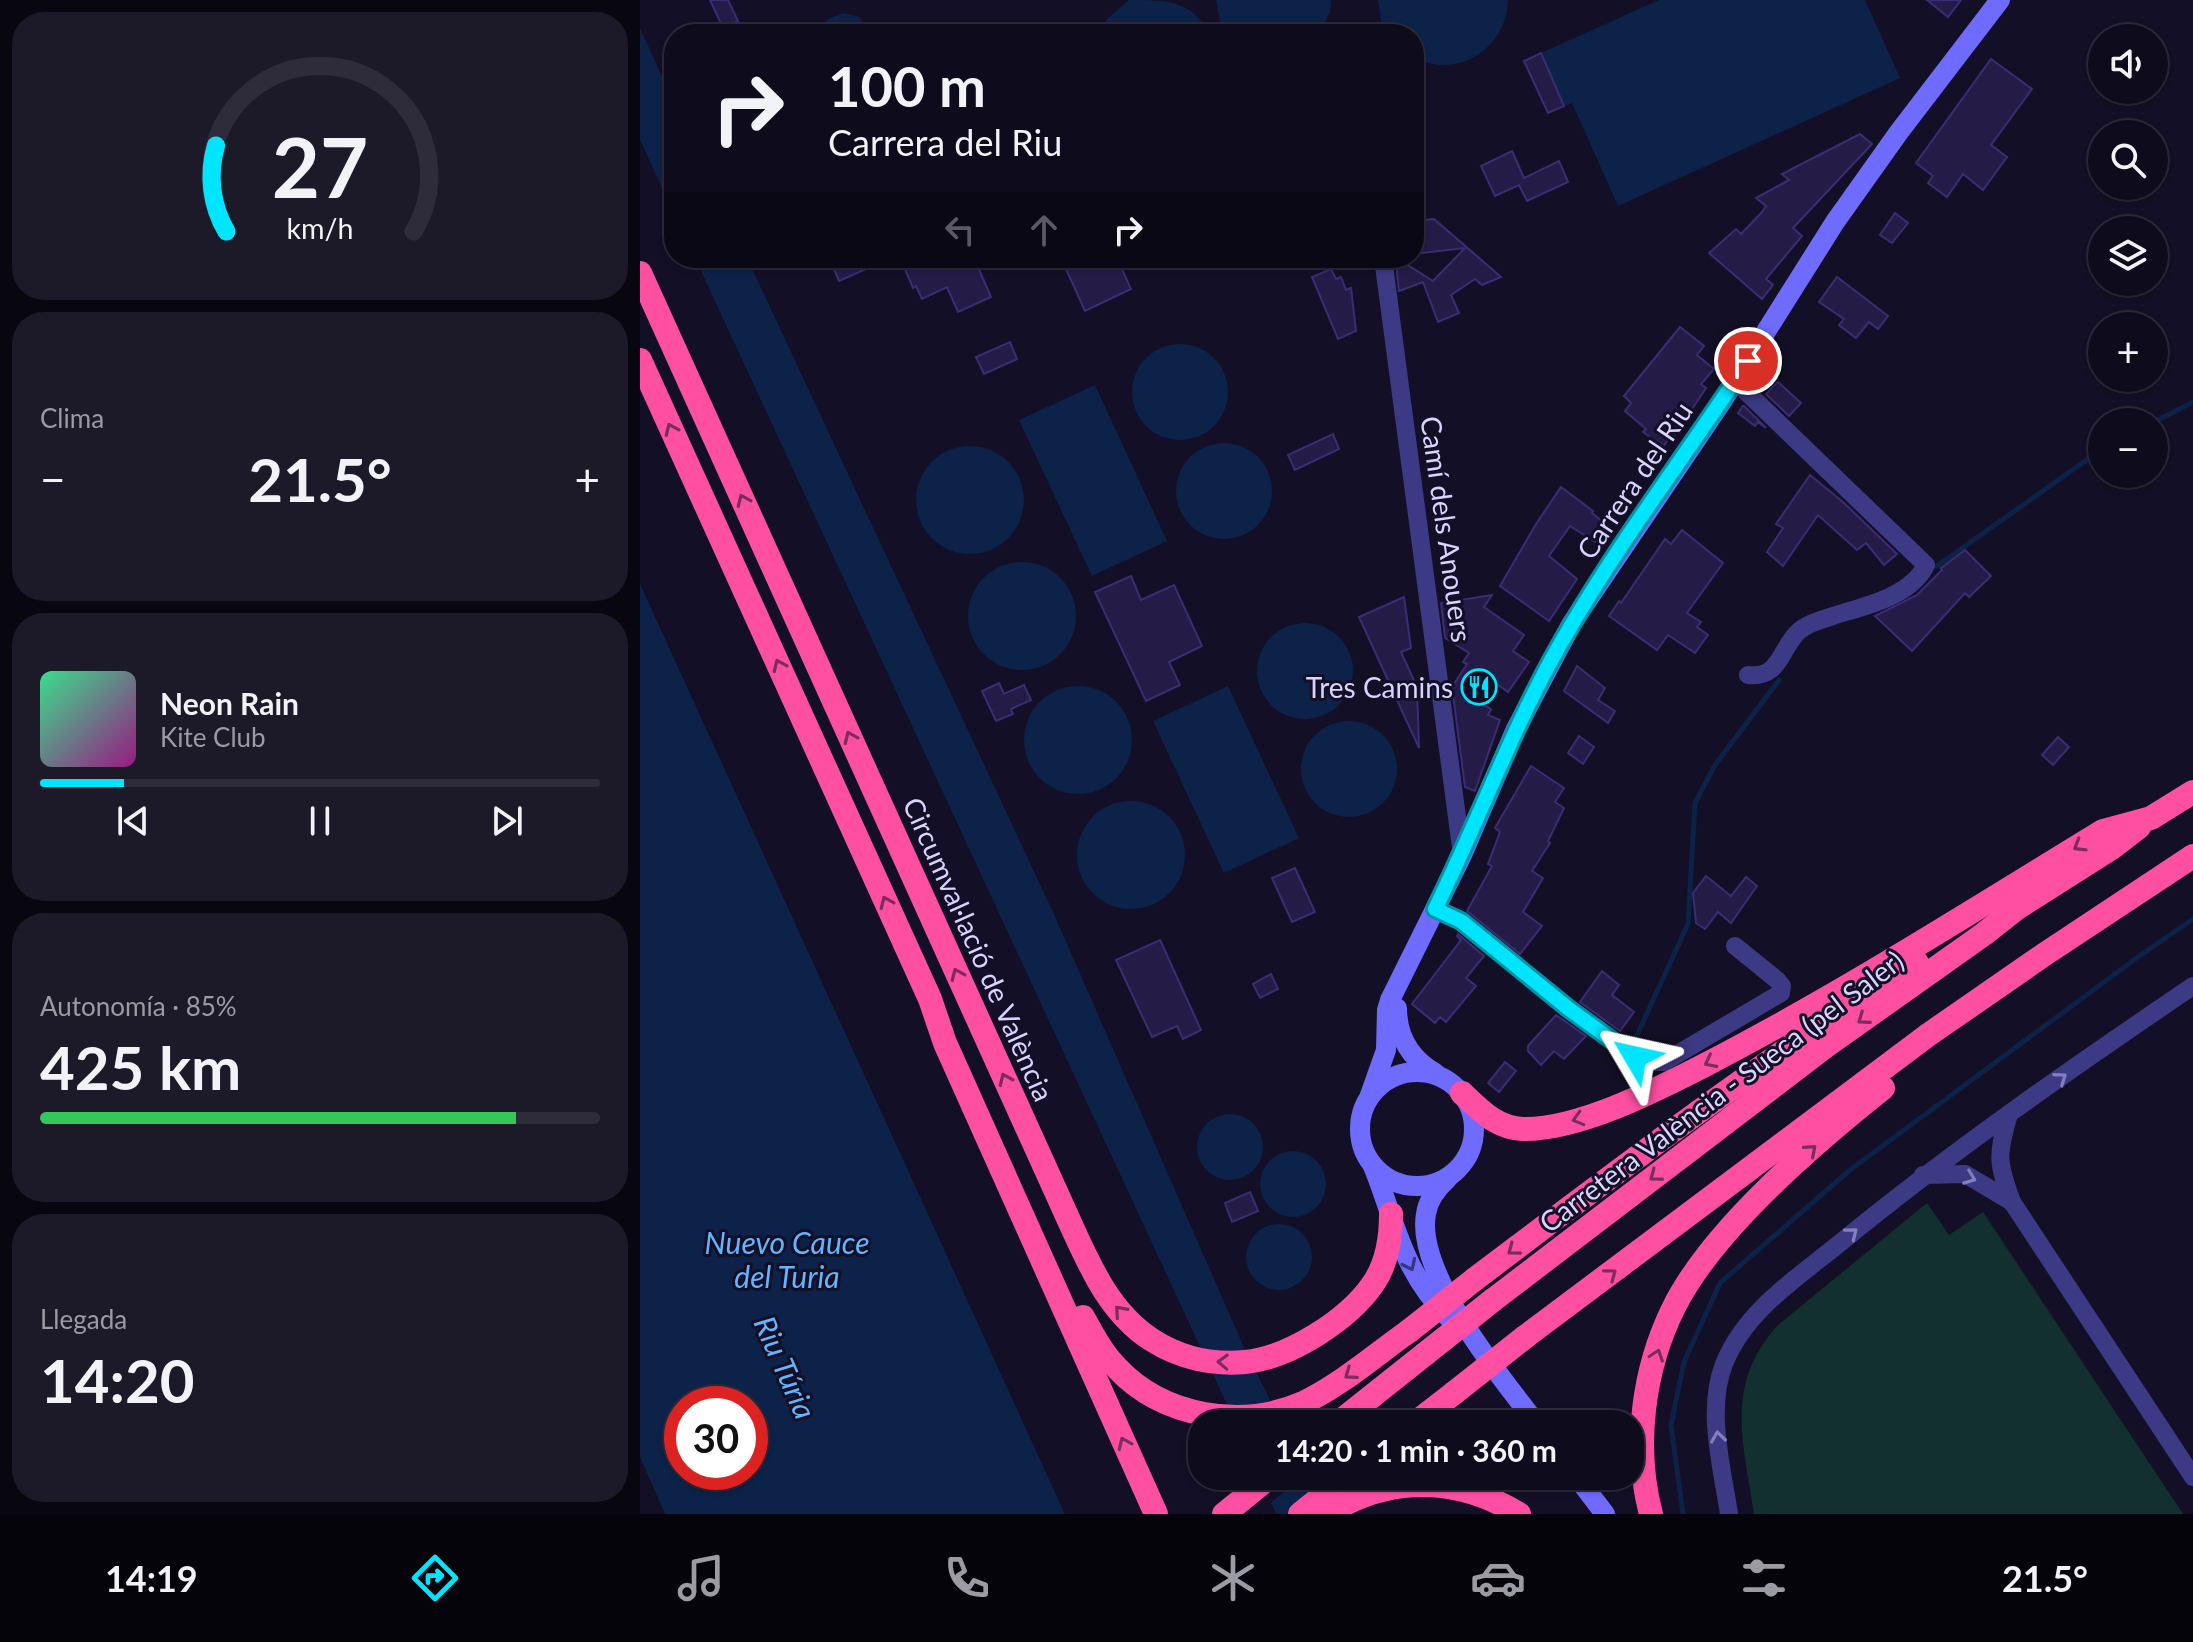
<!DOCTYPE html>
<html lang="es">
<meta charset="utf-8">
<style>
:root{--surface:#0e0b1c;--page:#1c1929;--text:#f1f3f6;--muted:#9b9ba3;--line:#2e2b3b;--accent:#00e5ff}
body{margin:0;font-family:Lato,sans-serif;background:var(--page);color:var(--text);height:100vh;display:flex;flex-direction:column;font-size:30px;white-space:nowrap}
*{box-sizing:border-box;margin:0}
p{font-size:26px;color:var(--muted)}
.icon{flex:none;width:44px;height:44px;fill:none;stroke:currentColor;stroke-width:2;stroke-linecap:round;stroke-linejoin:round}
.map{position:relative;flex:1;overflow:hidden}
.details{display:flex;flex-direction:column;gap:12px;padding:12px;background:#08060f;width:640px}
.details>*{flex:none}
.hud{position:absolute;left:24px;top:24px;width:760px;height:244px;border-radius:32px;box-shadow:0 2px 6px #0004,0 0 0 2px var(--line);background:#0e0b1c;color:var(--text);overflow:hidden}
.buttons{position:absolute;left:1448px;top:24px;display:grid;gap:16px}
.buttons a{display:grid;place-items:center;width:80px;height:80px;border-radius:50%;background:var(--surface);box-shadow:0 2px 6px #0004,0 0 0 2px var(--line);font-size:40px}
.speed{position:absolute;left:24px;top:1386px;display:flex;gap:16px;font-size:40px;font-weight:700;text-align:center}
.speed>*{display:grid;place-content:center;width:104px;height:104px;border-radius:50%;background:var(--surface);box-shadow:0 2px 6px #0004,0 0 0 2px var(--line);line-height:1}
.speed .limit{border:12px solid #d22;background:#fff;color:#111}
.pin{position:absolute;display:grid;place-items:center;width:68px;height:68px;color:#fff;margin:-34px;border:4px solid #fff;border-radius:50%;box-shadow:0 2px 8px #0007}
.me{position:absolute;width:88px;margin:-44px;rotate:306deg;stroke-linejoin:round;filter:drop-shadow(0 0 6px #0008)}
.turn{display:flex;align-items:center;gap:28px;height:168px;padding:0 32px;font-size:36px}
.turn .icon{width:104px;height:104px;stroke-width:2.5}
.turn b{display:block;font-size:56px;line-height:68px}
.lanes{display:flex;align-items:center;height:76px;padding:0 32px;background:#0003;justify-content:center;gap:40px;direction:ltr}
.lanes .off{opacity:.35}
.big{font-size:60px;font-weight:700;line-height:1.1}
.details .card{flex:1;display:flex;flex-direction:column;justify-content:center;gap:12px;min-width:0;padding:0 28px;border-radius:32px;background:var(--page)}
.details .dial{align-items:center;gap:0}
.dial svg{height:208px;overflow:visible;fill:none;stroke:var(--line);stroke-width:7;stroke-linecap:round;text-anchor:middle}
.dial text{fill:var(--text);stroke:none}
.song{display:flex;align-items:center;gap:24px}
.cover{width:96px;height:96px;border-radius:12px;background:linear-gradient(135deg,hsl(150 70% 55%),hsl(310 70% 35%))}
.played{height:8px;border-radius:4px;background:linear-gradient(90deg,var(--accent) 15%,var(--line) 15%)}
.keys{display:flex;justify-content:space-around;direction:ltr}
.heat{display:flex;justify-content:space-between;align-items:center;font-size:44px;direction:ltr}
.charge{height:12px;border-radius:6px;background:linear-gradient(90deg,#34c759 85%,var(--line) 0)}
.trip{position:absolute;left:548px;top:1410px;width:456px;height:80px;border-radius:32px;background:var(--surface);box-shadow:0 2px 6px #0004,0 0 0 2px var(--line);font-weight:700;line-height:80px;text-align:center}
.tabs{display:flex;height:128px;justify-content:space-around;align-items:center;background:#06040b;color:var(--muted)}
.tabs .icon{width:56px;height:56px}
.tabs .current{color:var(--accent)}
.tabs b{font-size:36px;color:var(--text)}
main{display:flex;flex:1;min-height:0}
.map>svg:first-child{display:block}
.green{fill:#12302f}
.water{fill:#0c2248;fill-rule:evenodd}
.pier{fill:#130f26}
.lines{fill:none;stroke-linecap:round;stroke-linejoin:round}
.stream{stroke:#0c2248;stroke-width:5}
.building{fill:#241b47;stroke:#3b2d73;stroke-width:2}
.street{stroke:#3d3a85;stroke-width:18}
.secondary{stroke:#6f6bff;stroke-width:20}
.highway{stroke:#ff4fa3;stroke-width:24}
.highway-bridge{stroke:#ff4fa3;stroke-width:24}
.oneway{stroke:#7d2c5e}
.oneway2{stroke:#837fbc}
.oneway3{stroke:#38347d}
.route-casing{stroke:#0095a6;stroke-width:20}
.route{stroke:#00e5ff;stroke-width:14}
.labels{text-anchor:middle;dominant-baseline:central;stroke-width:6;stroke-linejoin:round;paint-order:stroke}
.street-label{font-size:28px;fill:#d9d4ff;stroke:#130f26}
.poi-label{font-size:28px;fill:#d9d4ff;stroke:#130f26;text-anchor:end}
.water-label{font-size:30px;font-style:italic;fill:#62b6ff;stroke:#130f26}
</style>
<main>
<section class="details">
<div class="card dial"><svg viewBox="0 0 100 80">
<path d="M14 69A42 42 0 1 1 86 69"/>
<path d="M14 69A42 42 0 0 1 10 36" stroke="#00e5ff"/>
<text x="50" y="56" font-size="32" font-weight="700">27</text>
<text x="50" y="72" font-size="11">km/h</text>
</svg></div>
<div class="card"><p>Clima</p>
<div class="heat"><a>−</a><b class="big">21.5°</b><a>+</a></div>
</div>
<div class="card">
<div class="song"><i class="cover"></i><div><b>Neon Rain</b><p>Kite Club</p></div></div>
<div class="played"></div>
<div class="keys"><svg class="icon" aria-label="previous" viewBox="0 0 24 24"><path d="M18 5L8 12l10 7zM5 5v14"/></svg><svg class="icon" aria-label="pause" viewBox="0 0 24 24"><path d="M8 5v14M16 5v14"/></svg><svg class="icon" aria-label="next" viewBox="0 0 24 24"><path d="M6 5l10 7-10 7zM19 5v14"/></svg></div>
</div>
<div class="card"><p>Autonomía · 85%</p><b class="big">425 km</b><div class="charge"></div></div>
<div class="card"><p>Llegada</p><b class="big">14:20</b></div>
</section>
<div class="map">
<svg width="1553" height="1514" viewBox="0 0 1553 1514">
<rect width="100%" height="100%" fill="#130f26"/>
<path class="green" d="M1287 1203 1309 1235 1343 1212 1543 1514H1114C1103 1442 1084 1384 1138 1325Z"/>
<g class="water">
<path d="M489 0C528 0 551 0 570 34H460L467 19Z"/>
<path d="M576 0H691L690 12 679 34H587L580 22Z"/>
<path d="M738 0H868C867 48 818 80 774 58V34H747L741 20Z"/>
<path d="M1019 0H1225L1260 78 978 206 932 103 924 106 901 53Z"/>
<path d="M203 13 219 17 230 34H180L188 19Z"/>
<path d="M0 28 34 103V213L0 140Z"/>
<path d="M55 258H107L413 912 603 1345 642 1424H596Z"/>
<circle cx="540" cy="392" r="48"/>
<path d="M455 385 527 541 452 576 379 420Z"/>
<circle cx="584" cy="491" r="48"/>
<circle cx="330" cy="500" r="54"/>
<circle cx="382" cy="616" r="54"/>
<path d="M0 584 425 1514H25L0 1457ZM42 1404H110V1472H42Z"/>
<circle cx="665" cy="671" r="48"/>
<circle cx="438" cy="740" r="54"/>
<path d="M588 686 659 838 584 873 513 721Z"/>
<circle cx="709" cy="769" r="48"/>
<circle cx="491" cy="855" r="54"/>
<circle cx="590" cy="1147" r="33"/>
<circle cx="653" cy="1184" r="33"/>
<circle cx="639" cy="1257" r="33"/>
<path d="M620 1476H668L682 1514H636Z"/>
</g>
<g class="pier">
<path d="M0 580 4 582 429 1514H425Z"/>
<path d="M616 1476H663L628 1505Z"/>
</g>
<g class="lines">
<g class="stream">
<path d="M1514 422 1553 402"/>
<path d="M1297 566 1462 449"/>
<path d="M992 1046 1048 924 1055 803 1075 765 1139 680"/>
<path d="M1043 1514 1031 1425 1044 1362 1080 1283 1210 1170 1498 957 1553 919"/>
</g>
</g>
<g class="building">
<path d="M70 0H88L98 21 83 28Z"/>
<path d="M1287 0H1321L1308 17Z"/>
<path d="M901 53 924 106 908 113 884 61Z"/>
<path d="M1351 59 1392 89 1351 145 1367 157 1343 190 1323 174 1307 197 1288 183 1293 176 1276 163Z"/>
<path d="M1220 134 1232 144 1153 228 1162 236 1126 279 1133 285 1122 299 1069 253 1096 229 1101 234 1122 212 1126 206 1116 198 1149 180 1142 174Z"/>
<path d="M872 151 884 178 919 161 928 182 887 201 879 185 855 196 841 166Z"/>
<path d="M1255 213 1268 223 1252 243 1240 235Z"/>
<path d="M794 219 861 277 842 285 835 279 811 295 819 313 798 322 783 282 759 291 756 262 766 264 793 281 825 248 774 254V221Z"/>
<path d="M189 258H251L199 281Z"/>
<path d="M260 258H334L351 297 318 312 307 287 282 299 276 286 273 288Z"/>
<path d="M421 258H477L491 289 445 311Z"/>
<path d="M691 269 696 279 701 277 706 290 711 288 716 331 698 339 672 277Z"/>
<path d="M1197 277 1248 316 1238 329 1229 322 1216 338 1199 325 1204 319 1179 302Z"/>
<path d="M1040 327 1064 346 1057 355 1074 369 1061 384 1066 388 1032 439 1030 437 1023 447 1003 432 1006 429 985 411 991 403 984 396Z"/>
<path d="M370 342 377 359 344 374 336 357Z"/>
<path d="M1138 382 1161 403 1149 416 1126 394Z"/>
<path d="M1103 406H1104L1126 428 1118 422 1115 426 1098 413Z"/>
<path d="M693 434 699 449 655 470 648 455Z"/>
<path d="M1170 475 1203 502 1257 554 1244 565 1226 543 1217 550 1178 515 1143 566 1127 552 1143 528 1136 524Z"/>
<path d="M921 487 953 511 952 513 967 525 955 542 930 526 909 556 937 579 909 621 860 586 896 524Z"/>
<path d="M1042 530 1083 563 1047 613 1061 622 1057 627 1068 635 1055 653 1028 635 1017 650 969 616 979 601 981 603 1025 539 1031 544Z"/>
<path d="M1325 550 1351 576 1329 597 1325 593 1272 651 1235 616 1277 595 1302 570 1301 568Z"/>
<path d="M491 576 501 600 534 585 562 646 529 662 540 685 506 701 455 592Z"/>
<path d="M852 595 844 607 884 635 873 651 889 662 868 692 857 684 843 704 851 709 848 715 860 720 835 791 825 787 812 687 827 664 823 662 829 653 805 638 801 603Z"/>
<path d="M764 597 771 648 761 652 777 687 779 748 719 617Z"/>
<path d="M937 666 965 688 958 700 975 711 968 723 924 691Z"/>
<path d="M359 683 364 694 384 685 391 700 371 709 373 714 356 721 342 691Z"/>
<path d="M939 736 954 747 943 764 928 753Z"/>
<path d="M1418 737 1429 747 1413 765 1402 755Z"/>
<path d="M891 766 924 788 915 802 924 808 908 841 910 843 892 871 903 878 883 912 902 926 880 954 827 911 852 866 848 864 860 832 855 828Z"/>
<path d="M655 868 675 912 652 922 632 878Z"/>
<path d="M1066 876 1091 896 1106 877 1117 886 1091 923 1078 912 1065 929 1056 923 1053 893Z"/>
<path d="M818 934 844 956 826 978 836 986 806 1022 800 1017 795 1023 772 1004 821 940 817 936Z"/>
<path d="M520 940 561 1030 543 1039 537 1026 512 1037 476 960Z"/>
<path d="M962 971 979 985 972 995 994 1012 980 1031 940 1002Z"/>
<path d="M631 974 638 989 620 998 613 984Z"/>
<path d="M916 1015 946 1036 924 1059 914 1051 901 1065 888 1051V1046Z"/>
<path d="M865 1062 876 1071 859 1092 848 1083Z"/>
<path d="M610 1192 618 1211 592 1222 585 1203Z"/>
</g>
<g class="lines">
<g class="street">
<path d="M743 258 822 855"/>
<path d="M1095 381 1286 565C1271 596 1226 606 1196 615 1183 619 1165 624 1156 634 1139 653 1139 678 1108 675"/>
<path d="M795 909 821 921 929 1009 995 1057 1010 1062H1024L1141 993 1142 986 1137 980 1095 946"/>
<path d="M1369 1114C1357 1155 1357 1162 1372 1202L1553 1477"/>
<path d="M1283 1175 1325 1174 1372 1202"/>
<path d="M1089 1514C1082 1467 1066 1410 1084 1364 1105 1311 1157 1278 1200 1243 1312 1151 1432 1068 1553 986"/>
</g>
<g class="secondary">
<path d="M757 1008C757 1037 771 1059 795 1073"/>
<circle cx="777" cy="1129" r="57"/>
<path d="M730 1095 746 1050 747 1010 750 1000 822 855 876 729 932 623 1081 403 1195 222 1259 132 1360 0"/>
<path d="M733 1166C757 1226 761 1269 809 1318"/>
<path d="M808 1178C797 1188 788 1199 786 1214 775 1273 862 1379 897 1424"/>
<path d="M936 1476 965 1514"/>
</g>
<g class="highway">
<path d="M0 273 427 1216C448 1262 468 1312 512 1340 540 1358 573 1365 605 1362 649 1358 708 1320 733 1284 747 1264 751 1238 751 1214"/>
<path d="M0 360 290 999 305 1043 516 1514"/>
<path d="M822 1093C840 1110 856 1128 883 1129 939 1130 1016 1090 1065 1065 1202 994 1332 911 1463 831L1511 818 1553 792"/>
<path d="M835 1279C979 1170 1123 1060 1277 963"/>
<path d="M853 1300 1186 1046 1344 934 1377 908 1473 847 1499 827"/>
<path d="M443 1317C453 1335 462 1353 477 1368 523 1417 602 1430 663 1403 701 1385 735 1355 769 1331"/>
<path d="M885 1337 1288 1035 1405 954 1553 856"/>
<path d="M697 1424 785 1354"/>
<path d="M774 1424 814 1393"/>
<path d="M584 1514 631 1476"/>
<path d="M660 1514 707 1476"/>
<path d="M687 1514C749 1475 817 1476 879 1514"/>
<path d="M1011 1514C993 1447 1003 1369 1034 1307 1073 1229 1175 1142 1243 1088"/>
</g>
<g class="highway-bridge">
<path d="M769 1331 835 1279"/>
<path d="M785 1354 853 1300"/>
<path d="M814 1393 885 1337"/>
</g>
</g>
<defs><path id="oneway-chevron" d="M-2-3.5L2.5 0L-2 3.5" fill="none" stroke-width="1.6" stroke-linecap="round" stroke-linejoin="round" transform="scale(2)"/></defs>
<g class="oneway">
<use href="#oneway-chevron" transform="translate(31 429) rotate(-114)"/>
<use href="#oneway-chevron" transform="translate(103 500) rotate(-114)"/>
<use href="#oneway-chevron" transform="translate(139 665) rotate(-114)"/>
<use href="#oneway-chevron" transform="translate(210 737) rotate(-114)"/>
<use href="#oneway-chevron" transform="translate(1439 846) rotate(149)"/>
<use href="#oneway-chevron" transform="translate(246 902) rotate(-114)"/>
<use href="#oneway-chevron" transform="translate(317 974) rotate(-114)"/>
<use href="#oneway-chevron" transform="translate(1223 1019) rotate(145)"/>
<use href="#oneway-chevron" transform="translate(1070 1062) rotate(153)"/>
<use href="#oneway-chevron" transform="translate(365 1079) rotate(-114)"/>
<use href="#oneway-chevron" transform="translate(938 1119) rotate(164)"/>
<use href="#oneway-chevron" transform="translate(1171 1150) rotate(-41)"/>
<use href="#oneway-chevron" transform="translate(1015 1176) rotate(143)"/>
<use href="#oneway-chevron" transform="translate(873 1250) rotate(143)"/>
<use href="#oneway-chevron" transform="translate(971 1274) rotate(-37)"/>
<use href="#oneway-chevron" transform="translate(480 1311) rotate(-131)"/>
<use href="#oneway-chevron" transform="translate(1017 1355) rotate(-71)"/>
<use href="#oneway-chevron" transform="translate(583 1362) rotate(-178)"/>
<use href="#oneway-chevron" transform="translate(710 1374) rotate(144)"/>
<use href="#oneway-chevron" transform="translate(484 1443) rotate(-114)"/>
</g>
<g class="oneway2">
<use href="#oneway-chevron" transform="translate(1421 1078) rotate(-35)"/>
<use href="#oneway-chevron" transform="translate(1330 1178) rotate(21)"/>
<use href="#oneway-chevron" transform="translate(1212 1233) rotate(-39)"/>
<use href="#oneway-chevron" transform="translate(1078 1437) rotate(-98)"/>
</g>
<use class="oneway3" href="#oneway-chevron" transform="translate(770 1265) rotate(64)"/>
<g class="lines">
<defs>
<path id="route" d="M995 1057 929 1009 821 921 795 909C842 814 877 714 932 624 986 533 1050 449 1108 361"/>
</defs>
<use href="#route" class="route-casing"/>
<use href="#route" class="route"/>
</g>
<defs>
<symbol id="restaurant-ring" viewBox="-11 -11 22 22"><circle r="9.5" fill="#130f26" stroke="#00e5ff" stroke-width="1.5"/><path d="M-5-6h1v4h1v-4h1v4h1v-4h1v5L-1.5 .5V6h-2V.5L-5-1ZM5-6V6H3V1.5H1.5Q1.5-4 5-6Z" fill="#00e5ff"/></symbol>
</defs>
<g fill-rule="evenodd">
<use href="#restaurant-ring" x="819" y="667" width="40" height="40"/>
</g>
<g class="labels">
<g class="street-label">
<text transform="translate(994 480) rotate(-56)">Carrera del Riu</text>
<text transform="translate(807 529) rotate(82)">Camí dels Anouers</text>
<text transform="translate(339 949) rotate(66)">Circumval·lació de València</text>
<text transform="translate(1081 1091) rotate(-37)">Carretera València - Sueca (pel Saler)</text>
</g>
<g class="poi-label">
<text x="813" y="687">Tres Camins</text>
</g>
<g class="water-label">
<text x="147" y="1242">Nuevo Cauce<tspan x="147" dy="34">del Turia</tspan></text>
<text transform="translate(146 1367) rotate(66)">Riu Túria</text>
</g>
</g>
</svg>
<div class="buttons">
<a><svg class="icon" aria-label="sound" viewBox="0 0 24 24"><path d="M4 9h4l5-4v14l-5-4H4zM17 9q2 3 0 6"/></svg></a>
<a><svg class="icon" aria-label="search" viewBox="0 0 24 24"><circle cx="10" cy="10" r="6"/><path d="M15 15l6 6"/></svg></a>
<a><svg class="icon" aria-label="layers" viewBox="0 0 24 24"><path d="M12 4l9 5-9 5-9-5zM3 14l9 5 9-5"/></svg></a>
<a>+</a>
<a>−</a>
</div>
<div class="speed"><div class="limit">30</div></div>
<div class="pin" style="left:1108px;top:361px;background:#d93025"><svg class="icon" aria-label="arrive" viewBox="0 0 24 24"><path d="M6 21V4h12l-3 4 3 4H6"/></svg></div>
<svg class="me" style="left:995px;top:1057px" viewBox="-20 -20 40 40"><path d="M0-17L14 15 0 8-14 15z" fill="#00e5ff" stroke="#fff" stroke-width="4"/></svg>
<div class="trip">14:20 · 1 min · 360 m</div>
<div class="hud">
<div class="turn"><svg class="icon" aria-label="right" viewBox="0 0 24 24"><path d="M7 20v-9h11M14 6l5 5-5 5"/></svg><div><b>100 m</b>Carrera del Riu</div></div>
<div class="lanes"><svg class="icon off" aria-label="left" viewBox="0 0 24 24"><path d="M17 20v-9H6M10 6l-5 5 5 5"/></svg><svg class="icon off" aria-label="ahead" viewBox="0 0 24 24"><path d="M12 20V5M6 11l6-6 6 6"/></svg><svg class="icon" aria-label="right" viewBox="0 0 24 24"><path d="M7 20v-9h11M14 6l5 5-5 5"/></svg></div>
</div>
</div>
</main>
<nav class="tabs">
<b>14:19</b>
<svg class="icon current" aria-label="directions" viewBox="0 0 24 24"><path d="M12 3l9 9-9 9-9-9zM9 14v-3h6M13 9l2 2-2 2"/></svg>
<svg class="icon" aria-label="music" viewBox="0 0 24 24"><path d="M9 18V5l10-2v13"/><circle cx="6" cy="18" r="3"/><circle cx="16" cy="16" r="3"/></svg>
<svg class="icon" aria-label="phone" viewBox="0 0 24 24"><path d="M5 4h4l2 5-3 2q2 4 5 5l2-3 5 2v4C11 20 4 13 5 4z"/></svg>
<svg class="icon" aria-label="climate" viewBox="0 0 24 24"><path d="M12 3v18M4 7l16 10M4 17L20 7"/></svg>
<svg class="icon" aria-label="car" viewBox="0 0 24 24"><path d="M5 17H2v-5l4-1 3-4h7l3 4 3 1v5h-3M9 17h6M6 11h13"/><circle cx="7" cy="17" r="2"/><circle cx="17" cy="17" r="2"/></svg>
<svg class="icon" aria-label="filters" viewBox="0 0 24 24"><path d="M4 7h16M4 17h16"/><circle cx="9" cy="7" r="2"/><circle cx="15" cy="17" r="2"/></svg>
<b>21.5°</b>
</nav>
